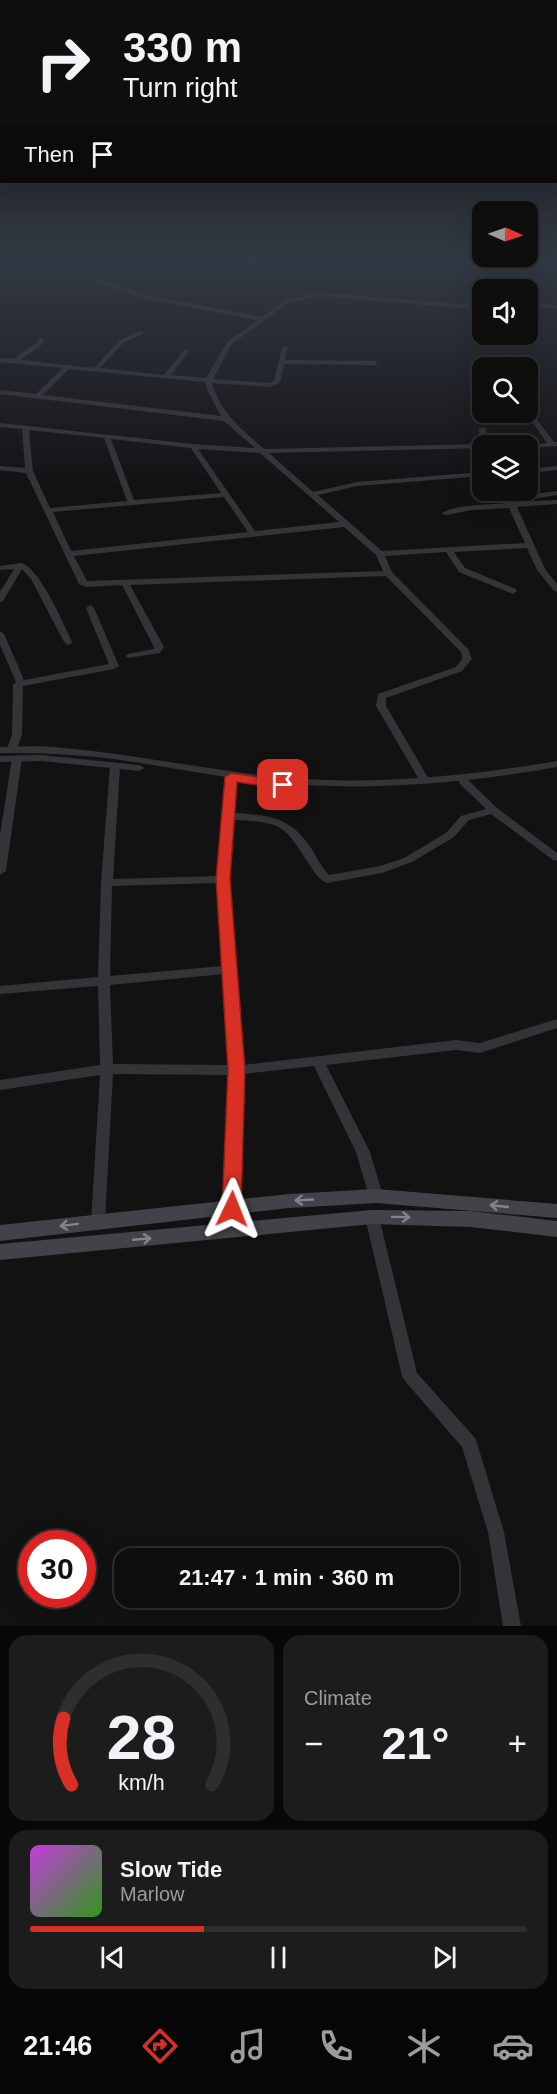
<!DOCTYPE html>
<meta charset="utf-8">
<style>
:root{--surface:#0e0e0e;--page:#1c1c1c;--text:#f1f3f6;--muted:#9b9c9e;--line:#2e2e2e;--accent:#d93025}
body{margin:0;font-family:Helvetica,sans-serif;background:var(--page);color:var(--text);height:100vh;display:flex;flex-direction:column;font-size:22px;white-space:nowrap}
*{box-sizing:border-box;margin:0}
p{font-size:20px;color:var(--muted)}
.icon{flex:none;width:33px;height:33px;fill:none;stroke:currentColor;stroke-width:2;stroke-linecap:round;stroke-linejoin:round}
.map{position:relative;height:1626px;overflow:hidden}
.details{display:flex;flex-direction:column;gap:9px;padding:9px;background:#080808;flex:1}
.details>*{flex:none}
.guide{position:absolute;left:0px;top:0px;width:558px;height:183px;box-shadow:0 6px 24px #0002,0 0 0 2px var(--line);background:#0e0e0e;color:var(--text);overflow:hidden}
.needle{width:39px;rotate:92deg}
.tools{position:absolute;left:472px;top:201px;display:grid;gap:12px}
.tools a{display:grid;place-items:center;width:66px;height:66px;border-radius:12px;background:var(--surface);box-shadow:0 6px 24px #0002,0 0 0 2px var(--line);font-size:30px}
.speed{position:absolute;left:18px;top:1530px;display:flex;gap:12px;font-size:30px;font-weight:700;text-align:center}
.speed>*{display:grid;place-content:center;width:78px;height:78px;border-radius:50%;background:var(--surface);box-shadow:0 6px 24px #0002,0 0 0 2px var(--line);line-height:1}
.speed .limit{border:9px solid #d22;background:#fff;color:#111}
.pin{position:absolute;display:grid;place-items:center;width:51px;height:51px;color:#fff;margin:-26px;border-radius:12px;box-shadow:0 3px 9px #0006}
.me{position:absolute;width:66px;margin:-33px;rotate:2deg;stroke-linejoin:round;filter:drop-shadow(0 0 4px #0008)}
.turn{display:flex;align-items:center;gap:21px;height:126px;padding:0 24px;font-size:27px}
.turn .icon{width:78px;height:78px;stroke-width:2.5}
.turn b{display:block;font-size:42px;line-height:51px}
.then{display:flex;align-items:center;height:57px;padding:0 24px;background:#0003;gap:12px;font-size:22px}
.big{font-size:45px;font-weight:700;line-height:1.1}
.details .card{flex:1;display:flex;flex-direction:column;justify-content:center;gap:9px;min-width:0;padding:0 21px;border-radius:18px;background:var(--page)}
.details .dial{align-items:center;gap:0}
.dial svg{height:156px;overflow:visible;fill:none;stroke:var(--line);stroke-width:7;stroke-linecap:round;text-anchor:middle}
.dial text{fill:var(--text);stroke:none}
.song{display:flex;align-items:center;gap:18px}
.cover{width:72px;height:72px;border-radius:9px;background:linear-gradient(135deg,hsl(290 70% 55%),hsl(110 70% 35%))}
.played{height:6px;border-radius:3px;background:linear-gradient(90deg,var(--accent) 35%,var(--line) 35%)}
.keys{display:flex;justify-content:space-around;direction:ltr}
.heat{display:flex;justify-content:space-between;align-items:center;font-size:33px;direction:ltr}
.details .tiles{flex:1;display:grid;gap:9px;grid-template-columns:1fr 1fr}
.card:last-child{grid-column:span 2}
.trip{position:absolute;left:114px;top:1548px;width:345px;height:60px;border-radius:18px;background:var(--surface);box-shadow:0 6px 24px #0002,0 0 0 2px var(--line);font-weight:700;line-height:60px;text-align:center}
.tabs{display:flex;height:96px;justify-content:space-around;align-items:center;background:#060606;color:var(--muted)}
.tabs .icon{width:42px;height:42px}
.tabs .active{color:var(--accent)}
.tabs b{font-size:27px;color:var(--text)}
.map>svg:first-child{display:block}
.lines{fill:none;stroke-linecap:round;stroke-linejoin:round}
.minor{fill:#333438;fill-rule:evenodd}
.tertiary{fill:#333438;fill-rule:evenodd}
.secondary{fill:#424248;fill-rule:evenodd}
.oneway{stroke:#82848d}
.route{fill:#d93025;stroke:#8d1f18;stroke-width:1.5}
</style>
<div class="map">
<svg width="557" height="1626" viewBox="0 0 557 1626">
<rect width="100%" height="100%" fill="#121213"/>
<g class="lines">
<g class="minor">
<path d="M98 279 147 295 262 317 284 301 318 292 460 304 483 302V306L460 308 318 296 288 303 232 344 213 379 269 383 274 381 282 348 285 346 288 348 285 360 375 361 378 363 375 365 284 364 280 382 270 387 212 383C221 414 241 428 264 449L484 444 478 429 485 427 491 446H483V448L269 453 313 492 357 482 483 472V476L357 486 318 495 382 551 525 543 509 508 472 510 446 515 442 513C458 504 488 505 507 503L501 490H509L512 497 557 491V495L514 502 557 500V504L517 507 545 569 557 584V592L554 591 537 570 527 548 454 552 465 568 516 589 517 591 513 594 459 572 446 552 385 556 392 572 468 649 472 659 462 671 386 698V706L430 781 429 783H421L420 781 376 706 378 694 456 667 462 659 461 652 386 576 130 585 164 647 160 653 128 658 126 656 128 654 154 649V647L122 585 86 587 79 584 26 473 0 470V466L25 468 22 429 0 427V423L193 444 255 448 224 421 0 394V390L36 394 63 368 0 362V358L13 359 38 342 39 338 44 339 43 344 20 360 94 368 120 340 141 331 144 333 143 334 124 342 100 368 164 375 184 350 186 349 189 351 171 375 206 378 227 342 258 320 146 299 96 282 95 281ZM69 369 205 382 208 392 221 416 43 395ZM29 430 104 438 127 501 50 508 33 471ZM111 439 191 448 221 493 134 500ZM198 449 260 453 339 522 255 531ZM224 497 248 532 71 551 53 512ZM344 527 376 555 383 571 87 581 74 556Z"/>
<path d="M528 302 557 305V309L528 306Z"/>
<path d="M530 416H534L554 442H557V446L528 448V446H525L547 443 529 417Z"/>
<path d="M557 466V470L528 473V469Z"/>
<path d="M21 563C40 568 63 623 72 642L71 644 68 645 64 642 31 579 22 569 3 601 0 602V592L14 569 0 570V566Z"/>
<path d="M90 605 94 608 119 666 114 669 23 686 22 735 16 751H8L7 749 12 735 13 685 16 682 0 645V631L4 634 24 680 109 664 86 608Z"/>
<path d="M17 755 22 758 6 871 0 875V835L12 758Z"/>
<path d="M115 763 120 766 113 879 218 876 222 818 221 816 223 814 226 777 231 774 236 777 233 813C268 815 290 816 311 848 317 857 321 867 329 875L380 866 404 858 446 833 461 816 486 809 460 784 459 782 460 780H468L497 808 557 853V861L553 860 491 814 469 820 454 837 412 862 382 873 327 883C319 880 315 873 311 867 284 825 284 822 233 820L229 879 243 1065 456 1040 480 1043 557 1019V1028L480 1053 456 1050 326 1065 370 1152 383 1196 381 1200 376 1202 371 1200 369 1196 356 1152 314 1066 243 1074 239 1209 237 1213 232 1215 227 1213 225 1209 230 1075 113 1074 105 1222 103 1226 98 1228 93 1226 91 1222 100 1075 0 1090V1080L100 1065 98 986 0 994V986L98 977 101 883 110 766ZM218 883 223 966 110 976 112 886ZM224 974 230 1065 113 1064 110 985Z"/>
<path d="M372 1211 377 1213 379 1217 417 1373 475 1438 477 1443 504 1532 521 1626H503L488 1532 462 1447 405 1381 402 1376 365 1217 367 1213Z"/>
</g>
<g class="tertiary">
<path d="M38 746C127 751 214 773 304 779 389 784 473 775 557 761V767C461 784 364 792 267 782 215 777 165 766 114 759 76 754 38 753 0 753V747Z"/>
<path d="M41 755 139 765 145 768 139 771 41 761 0 762V756Z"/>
</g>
<g class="secondary">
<path d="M376 1189 557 1204V1218L376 1203 289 1208 0 1241V1225L289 1194Z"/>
<path d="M372 1210 470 1211 557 1221V1237L470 1227 372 1224 0 1260V1244Z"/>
</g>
</g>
<defs><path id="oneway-shaft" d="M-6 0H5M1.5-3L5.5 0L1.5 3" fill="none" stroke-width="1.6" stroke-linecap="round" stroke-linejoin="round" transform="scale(1.5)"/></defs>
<g class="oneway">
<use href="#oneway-shaft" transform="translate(304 1200) rotate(177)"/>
<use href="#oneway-shaft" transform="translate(499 1206) rotate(-174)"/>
<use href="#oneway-shaft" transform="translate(401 1217) rotate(1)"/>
<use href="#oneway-shaft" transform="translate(69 1225) rotate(173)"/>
<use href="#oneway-shaft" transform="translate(142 1239) rotate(-5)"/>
</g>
<linearGradient id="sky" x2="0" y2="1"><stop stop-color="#0a0a0a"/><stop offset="0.53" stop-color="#333944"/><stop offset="1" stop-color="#333944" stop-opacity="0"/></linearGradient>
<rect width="557" height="488" fill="url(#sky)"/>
<path class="route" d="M231 773 283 781 290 785 283 789 237 782 230 879 245 1070 241 1209 238 1214 232 1217 225 1214 222 1209 228 1070 216 879 225 777Z"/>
</svg>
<div class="tools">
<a><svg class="needle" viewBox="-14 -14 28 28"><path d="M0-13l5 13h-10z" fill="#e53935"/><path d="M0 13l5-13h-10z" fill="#9b9c9e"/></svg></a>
<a><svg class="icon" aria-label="sound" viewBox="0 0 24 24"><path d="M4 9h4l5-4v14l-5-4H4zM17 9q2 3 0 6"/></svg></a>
<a><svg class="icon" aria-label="search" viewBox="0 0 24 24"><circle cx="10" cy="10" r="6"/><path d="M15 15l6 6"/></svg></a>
<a><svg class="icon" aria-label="layers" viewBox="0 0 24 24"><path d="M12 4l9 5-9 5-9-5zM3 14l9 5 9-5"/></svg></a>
</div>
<div class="speed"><div class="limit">30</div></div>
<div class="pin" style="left:283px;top:785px;background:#d93025"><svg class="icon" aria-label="arrive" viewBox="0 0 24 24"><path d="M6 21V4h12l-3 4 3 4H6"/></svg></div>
<svg class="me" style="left:232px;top:1209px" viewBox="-20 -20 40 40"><path d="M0-17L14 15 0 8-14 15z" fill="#d93025" stroke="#fff" stroke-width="4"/></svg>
<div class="trip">21:47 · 1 min · 360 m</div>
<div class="guide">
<div class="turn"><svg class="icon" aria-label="right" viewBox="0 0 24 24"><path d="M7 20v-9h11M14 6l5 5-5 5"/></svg><div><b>330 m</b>Turn right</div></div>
<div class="then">Then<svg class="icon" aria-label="arrive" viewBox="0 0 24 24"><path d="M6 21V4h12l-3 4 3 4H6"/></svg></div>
</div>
</div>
<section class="details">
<div class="tiles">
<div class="card dial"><svg viewBox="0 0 100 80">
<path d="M14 69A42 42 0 1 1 86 69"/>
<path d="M14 69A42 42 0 0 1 10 35" stroke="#d93025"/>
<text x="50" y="56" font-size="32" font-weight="700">28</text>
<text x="50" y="72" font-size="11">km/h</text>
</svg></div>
<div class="card"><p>Climate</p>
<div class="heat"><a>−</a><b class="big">21°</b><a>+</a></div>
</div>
<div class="card">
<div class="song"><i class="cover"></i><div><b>Slow Tide</b><p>Marlow</p></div></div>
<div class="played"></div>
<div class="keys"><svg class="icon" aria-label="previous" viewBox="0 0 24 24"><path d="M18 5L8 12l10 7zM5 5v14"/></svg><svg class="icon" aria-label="pause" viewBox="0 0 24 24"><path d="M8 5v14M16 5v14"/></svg><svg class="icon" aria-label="next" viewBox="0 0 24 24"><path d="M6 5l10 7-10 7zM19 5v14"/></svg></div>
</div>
</div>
</section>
<nav class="tabs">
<b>21:46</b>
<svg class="icon active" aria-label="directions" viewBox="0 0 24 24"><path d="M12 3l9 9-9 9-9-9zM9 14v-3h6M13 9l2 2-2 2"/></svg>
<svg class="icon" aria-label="music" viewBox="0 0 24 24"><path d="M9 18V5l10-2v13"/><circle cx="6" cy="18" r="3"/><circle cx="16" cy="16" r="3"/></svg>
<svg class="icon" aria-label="phone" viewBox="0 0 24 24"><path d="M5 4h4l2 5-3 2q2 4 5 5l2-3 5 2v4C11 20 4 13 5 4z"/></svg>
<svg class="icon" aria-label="climate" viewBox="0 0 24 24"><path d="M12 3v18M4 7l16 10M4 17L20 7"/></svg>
<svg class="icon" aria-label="car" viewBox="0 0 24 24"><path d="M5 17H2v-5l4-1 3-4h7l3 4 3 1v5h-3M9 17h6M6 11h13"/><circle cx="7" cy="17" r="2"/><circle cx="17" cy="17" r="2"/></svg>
</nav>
